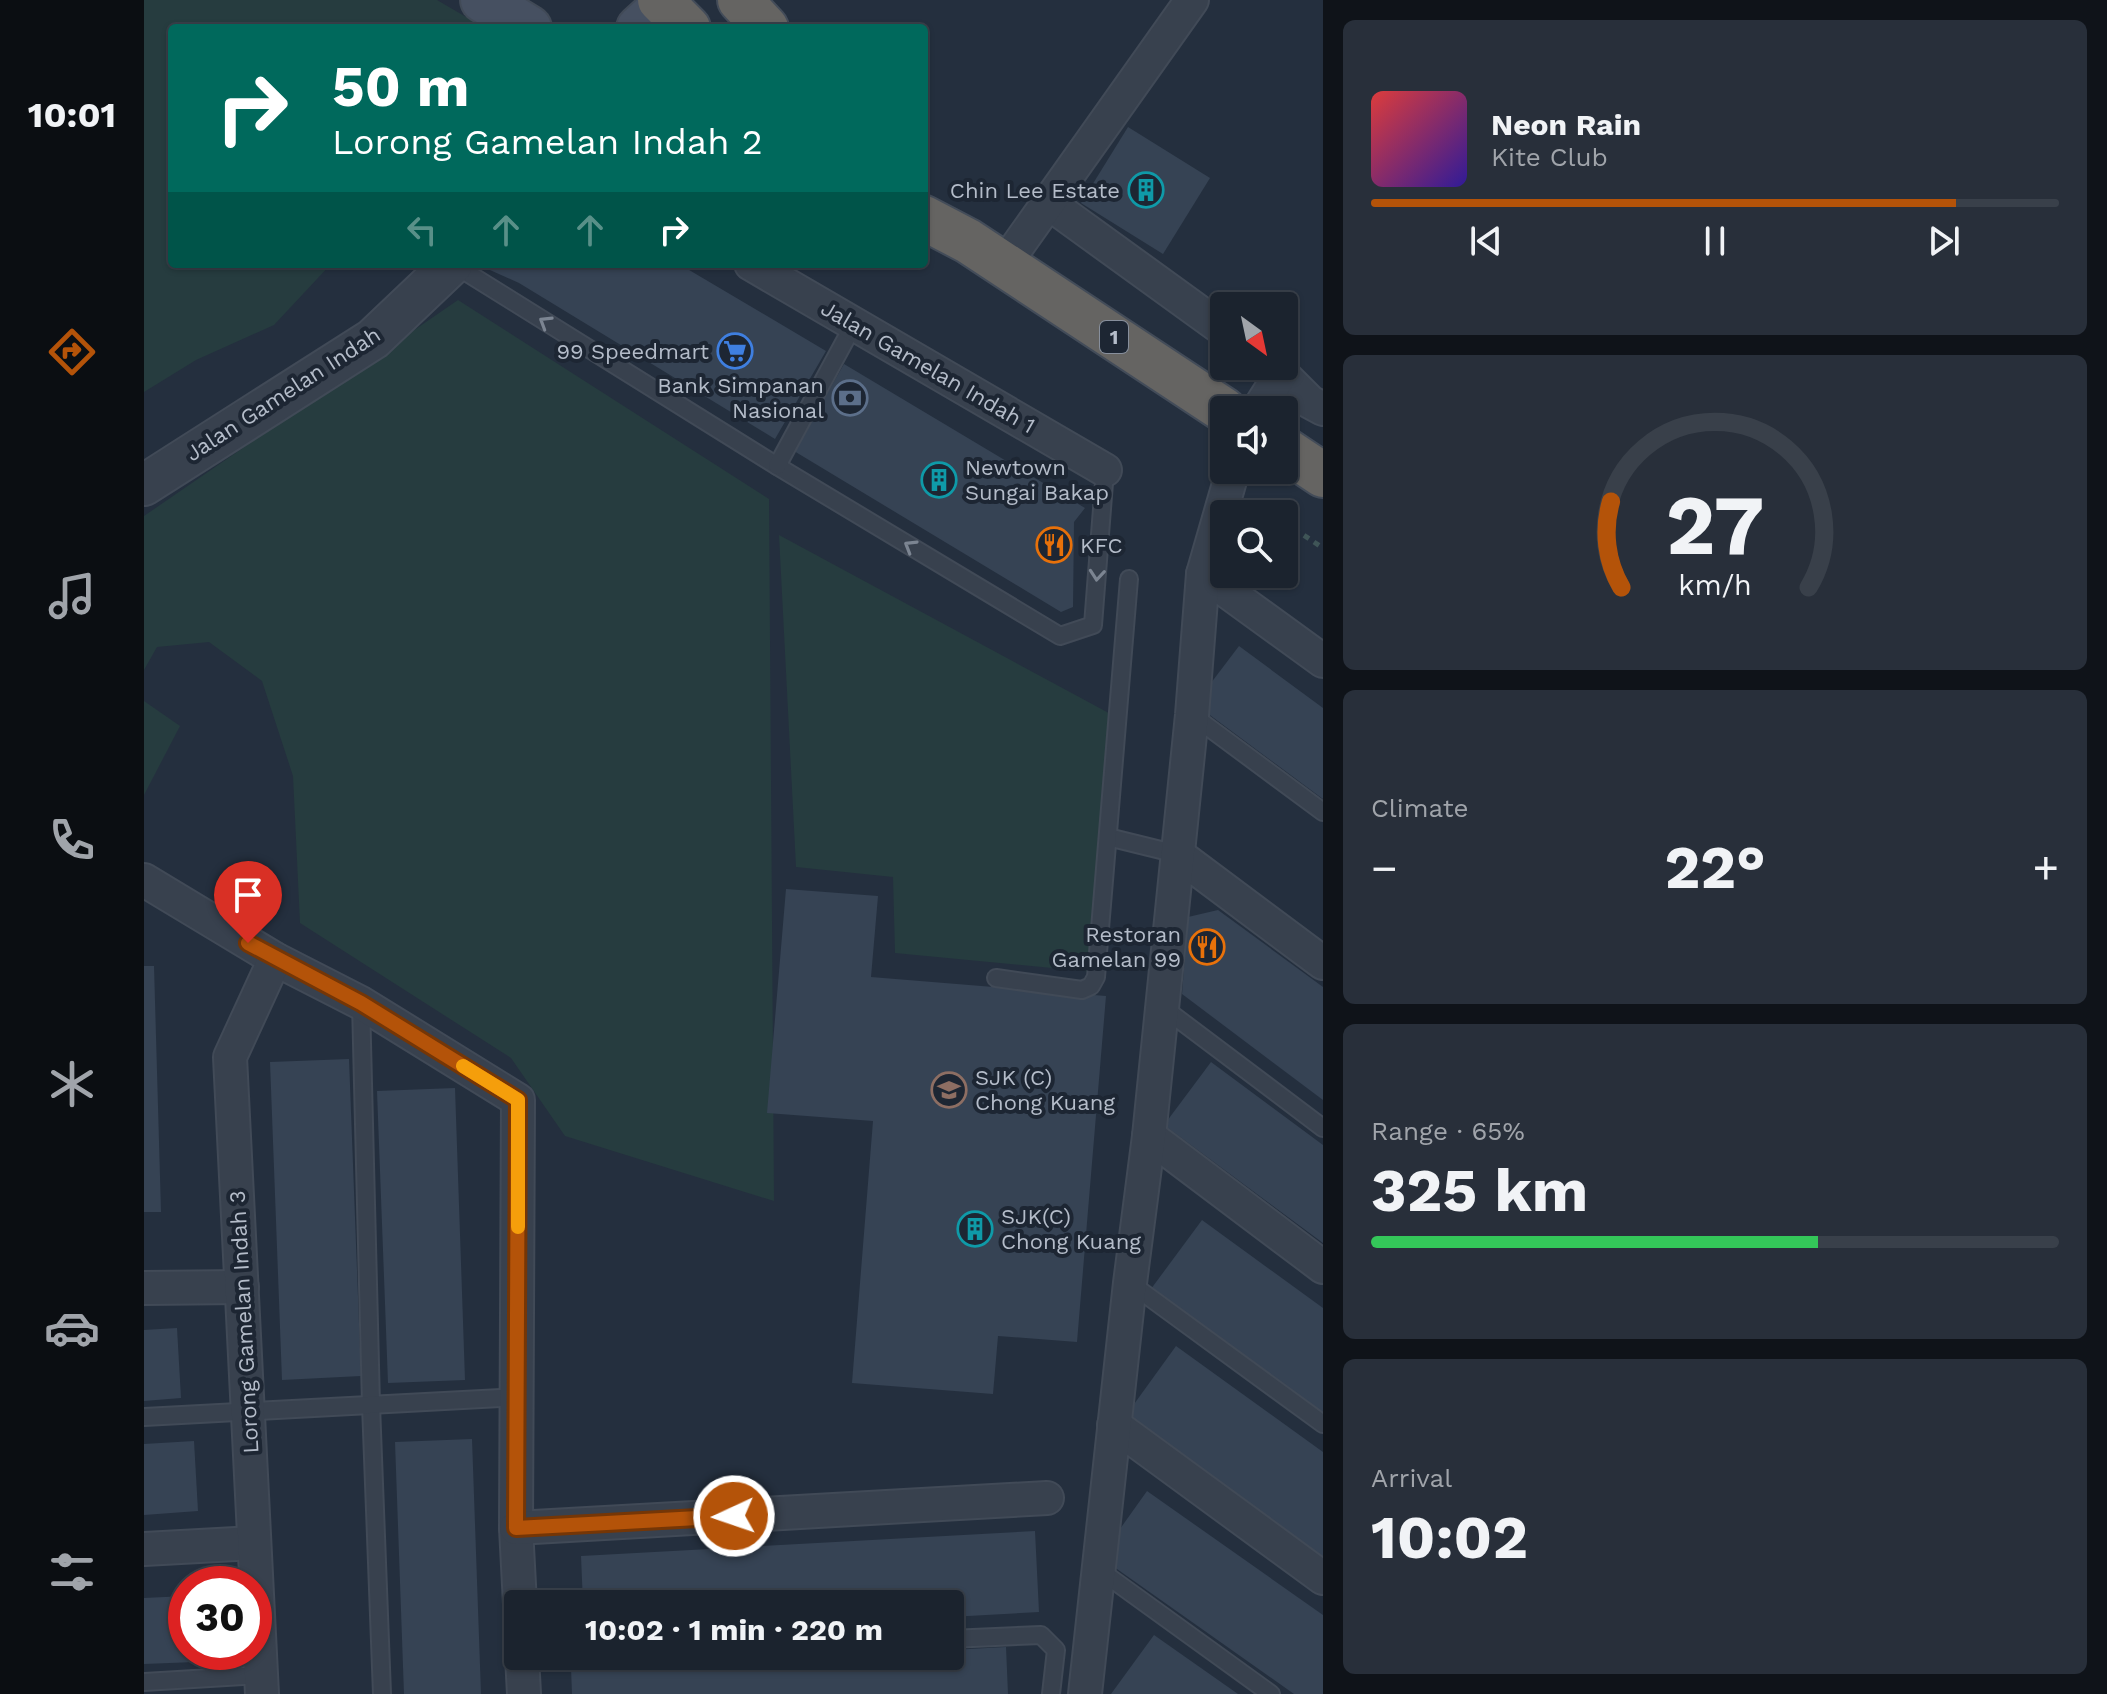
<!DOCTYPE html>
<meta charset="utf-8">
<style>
:root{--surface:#1b232e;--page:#282f3a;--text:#f1f3f6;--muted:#a0a4aa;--line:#39404a;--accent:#b45309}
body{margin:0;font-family:"Work Sans",sans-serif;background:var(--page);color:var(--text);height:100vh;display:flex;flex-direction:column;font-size:30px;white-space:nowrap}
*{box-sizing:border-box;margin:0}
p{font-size:26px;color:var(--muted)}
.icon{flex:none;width:44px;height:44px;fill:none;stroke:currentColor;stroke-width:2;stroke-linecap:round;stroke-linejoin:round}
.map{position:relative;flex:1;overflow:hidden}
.panel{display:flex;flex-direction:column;gap:20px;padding:20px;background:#0f1319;width:784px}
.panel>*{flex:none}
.guide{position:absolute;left:24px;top:24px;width:760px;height:244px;border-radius:8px;box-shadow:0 2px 6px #0004,0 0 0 2px var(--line);background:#00695c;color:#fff;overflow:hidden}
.needle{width:52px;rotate:147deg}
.controls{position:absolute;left:1066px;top:292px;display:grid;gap:16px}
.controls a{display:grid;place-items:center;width:88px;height:88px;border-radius:8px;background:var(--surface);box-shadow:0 2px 6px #0004,0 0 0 2px var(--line);font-size:40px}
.speed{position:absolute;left:24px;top:1566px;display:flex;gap:16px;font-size:40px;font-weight:700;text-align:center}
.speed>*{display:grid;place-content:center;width:104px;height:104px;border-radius:50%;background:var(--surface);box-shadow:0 2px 6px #0004,0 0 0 2px var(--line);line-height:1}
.speed .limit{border:12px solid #d22;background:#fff;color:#111}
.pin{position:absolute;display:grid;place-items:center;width:68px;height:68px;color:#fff;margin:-82px -34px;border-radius:50% 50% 50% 0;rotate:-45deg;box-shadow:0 0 8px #0007}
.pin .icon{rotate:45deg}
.me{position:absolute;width:88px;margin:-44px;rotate:267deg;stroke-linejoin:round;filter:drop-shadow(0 0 6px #0008)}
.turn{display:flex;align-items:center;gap:28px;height:168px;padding:0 32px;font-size:36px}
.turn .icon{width:104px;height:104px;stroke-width:2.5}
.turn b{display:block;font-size:56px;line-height:68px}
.lanes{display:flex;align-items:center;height:76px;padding:0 32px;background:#0003;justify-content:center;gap:40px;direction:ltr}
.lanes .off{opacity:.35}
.big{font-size:60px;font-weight:700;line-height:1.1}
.panel .widget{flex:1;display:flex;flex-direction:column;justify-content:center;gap:12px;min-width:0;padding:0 28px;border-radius:12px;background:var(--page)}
.panel .dial{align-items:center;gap:0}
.dial svg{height:208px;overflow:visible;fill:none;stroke:var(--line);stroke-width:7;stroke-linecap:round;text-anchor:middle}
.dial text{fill:var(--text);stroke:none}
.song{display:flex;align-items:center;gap:24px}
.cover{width:96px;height:96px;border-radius:12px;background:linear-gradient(135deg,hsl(0 70% 55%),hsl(250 70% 35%))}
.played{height:8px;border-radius:4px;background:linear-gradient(90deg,var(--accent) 85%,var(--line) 85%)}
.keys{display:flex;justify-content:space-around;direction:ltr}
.heat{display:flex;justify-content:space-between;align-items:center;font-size:44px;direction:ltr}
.charge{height:12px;border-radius:6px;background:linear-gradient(90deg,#34c759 65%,var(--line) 0)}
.trip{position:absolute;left:360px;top:1590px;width:460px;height:80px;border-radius:8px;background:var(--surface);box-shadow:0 2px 6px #0004,0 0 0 2px var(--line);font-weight:700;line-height:80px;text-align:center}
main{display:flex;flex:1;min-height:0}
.dock{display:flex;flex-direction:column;width:144px;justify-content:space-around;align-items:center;background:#0b0e12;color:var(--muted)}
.dock .icon{width:56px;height:56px}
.dock .selected{color:var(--accent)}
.dock b{font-size:36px;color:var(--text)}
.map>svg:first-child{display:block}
.green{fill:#263c3f}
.building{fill:#364354}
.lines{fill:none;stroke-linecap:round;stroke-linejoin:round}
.service-casing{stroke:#414a57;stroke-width:20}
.minor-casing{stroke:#414a57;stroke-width:36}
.tertiary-casing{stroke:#414a57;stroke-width:44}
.secondary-casing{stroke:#414a57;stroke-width:48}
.trunk-casing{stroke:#434c59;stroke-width:48}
.path{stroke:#3f5557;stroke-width:5;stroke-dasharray:6 6;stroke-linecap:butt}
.service{stroke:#38414e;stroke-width:16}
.minor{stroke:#38414e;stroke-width:32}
.tertiary{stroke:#38414e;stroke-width:40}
.secondary{stroke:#465061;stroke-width:44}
.trunk{stroke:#656462;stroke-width:44}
.oneway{stroke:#7c8592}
.route-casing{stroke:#753606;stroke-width:20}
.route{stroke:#b45309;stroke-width:14}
.slow{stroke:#f59e0b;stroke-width:14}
.labels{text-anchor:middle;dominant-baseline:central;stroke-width:8;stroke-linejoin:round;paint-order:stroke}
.shield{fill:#1d2633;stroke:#878f9c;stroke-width:2}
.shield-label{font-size:20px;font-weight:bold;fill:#b4bcc9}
.poi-label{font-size:22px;fill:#b4bcc9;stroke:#1d2633;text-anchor:end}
.street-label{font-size:22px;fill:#b4bcc9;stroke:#1d2633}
</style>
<main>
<nav class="dock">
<b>10:01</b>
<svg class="icon selected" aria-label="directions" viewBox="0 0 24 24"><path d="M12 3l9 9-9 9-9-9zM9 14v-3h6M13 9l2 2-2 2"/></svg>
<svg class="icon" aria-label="music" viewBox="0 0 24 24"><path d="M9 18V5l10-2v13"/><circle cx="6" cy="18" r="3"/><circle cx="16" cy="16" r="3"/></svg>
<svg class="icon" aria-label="phone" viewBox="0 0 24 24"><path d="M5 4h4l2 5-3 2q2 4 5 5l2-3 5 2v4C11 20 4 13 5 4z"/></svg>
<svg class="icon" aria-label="climate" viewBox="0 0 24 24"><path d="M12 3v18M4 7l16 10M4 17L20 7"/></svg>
<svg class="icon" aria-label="car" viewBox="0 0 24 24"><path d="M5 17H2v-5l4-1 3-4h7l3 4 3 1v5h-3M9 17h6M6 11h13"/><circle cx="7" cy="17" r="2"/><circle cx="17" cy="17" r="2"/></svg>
<svg class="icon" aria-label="filters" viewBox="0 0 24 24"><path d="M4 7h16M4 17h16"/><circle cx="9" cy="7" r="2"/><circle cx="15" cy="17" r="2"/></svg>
</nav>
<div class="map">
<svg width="1179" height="1694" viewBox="0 0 1179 1694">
<rect width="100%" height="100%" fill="#242f3e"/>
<g class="green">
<path d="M0 0H293L341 28H28V264H187L130 325 52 360 0 392Z"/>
<path d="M314 300 625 499 630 1201 421 1136 367 1058 156 923 149 776 118 681 65 642 13 647 0 670V516Z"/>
<path d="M635 535 974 718 960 973 751 953 749 877 652 867Z"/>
<path d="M0 701 36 726 0 795Z"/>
</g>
<g class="building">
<path d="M984 127 1066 178 1019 254 937 203Z"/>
<path d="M337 264H535L682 351 631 439 375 283 337 266Z"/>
<path d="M700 364 941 508 930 522 929 607 917 612 650 451Z"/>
<path d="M1095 646 1179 708V799L1051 704Z"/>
<path d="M642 889 734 896 727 977 962 996 933 1342 854 1336 849 1394 708 1383 729 1121 623 1113Z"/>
<path d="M1074 910 1179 987V1100L1038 994 1044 917Z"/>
<path d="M0 966H10L17 1212H0Z"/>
<path d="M205 1059 217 1376 138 1380 126 1062Z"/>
<path d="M1067 1062 1179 1145V1243L1020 1125Z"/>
<path d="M311 1088 321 1380 244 1383 233 1091Z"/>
<path d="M1058 1220 1179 1308V1420L1004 1293Z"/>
<path d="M33 1328 37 1398 0 1401V1330Z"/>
<path d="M1032 1346 1179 1452V1561L980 1418Z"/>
<path d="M328 1439 337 1694H260L251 1442Z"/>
<path d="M50 1441 54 1511 0 1515V1444Z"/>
<path d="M1003 1491 1179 1615V1694H1150L956 1557Z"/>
<path d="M891 1531 895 1612 806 1617V1604H439L437 1556Z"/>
<path d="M42 1596V1652H51V1662L0 1664V1598Z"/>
<path d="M1010 1635 1094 1694H967Z"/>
<path d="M862 1647 864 1694H428L427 1668 674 1656H806V1650Z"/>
</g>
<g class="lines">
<defs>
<g id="service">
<path d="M309 264 633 466 916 636 949 625 961 470"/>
<path d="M633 466 710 324"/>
<path d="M1048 715 1179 812"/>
<path d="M964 837 1033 854"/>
<path d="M852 978 938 990 947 986 952 977 985 579"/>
<path d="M217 1003 227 1405 238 1694"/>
<path d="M1017 1006 1179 1128"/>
<path d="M986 1283 1179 1424"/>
<path d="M0 1417 374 1397"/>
<path d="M954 1569 1127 1694"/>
<path d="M806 1639 897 1635 912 1650 907 1694"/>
<path d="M379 1658 428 1656"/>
<path d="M0 1682 117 1675"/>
</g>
<g id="minor">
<path d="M906 204 1080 330"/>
<path d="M607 264 961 470"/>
<path d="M860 265 1048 0"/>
<path d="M1130 366 1166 402 1179 409"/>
<path d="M1114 410 1138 372"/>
<path d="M1059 574 1179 661"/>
<path d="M1033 854 1179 963"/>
<path d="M0 880 131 959 217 1003 374 1100 372 1528 376 1604"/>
<path d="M1005 1136 1179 1267"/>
<path d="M0 1288 98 1287"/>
<path d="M970 1425 1179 1578"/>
<path d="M372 1528 903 1498"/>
<path d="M0 1549 110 1543"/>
<path d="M378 1656 380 1694"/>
<path d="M118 1694 86 1057 131 959"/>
<path d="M941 1694 986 1283 1005 1136 1048 715 1059 574 1089 470"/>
</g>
<path id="tertiary" d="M0 485 229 339 308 264"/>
<g id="secondary">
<path d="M339 0 385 28"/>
<path d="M495 28 526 0"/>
</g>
<g id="trunk">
<path d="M516 0 544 28"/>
<path d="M596 0 622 28"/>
<path d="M780 218 824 241 1080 410"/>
<path d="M1140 449 1179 475"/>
</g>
</defs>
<use href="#service" class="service-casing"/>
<use href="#minor" class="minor-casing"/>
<use href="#tertiary" class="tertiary-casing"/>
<use href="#secondary" class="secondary-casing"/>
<use href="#trunk" class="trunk-casing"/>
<g class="path">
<path d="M1107 508 1117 507 1128 514"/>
<path d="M1140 522 1179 548"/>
</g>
<use href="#service" class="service"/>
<use href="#minor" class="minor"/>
<use href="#tertiary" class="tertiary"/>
<use href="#secondary" class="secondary"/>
<use href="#trunk" class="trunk"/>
</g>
<defs><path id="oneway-chevron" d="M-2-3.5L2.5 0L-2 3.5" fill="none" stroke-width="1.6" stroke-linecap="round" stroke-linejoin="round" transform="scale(2)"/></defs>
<g class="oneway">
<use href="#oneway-chevron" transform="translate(401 322) rotate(-148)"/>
<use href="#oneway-chevron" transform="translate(766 546) rotate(-149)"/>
<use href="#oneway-chevron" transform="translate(953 575) rotate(95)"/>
</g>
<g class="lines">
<defs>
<path id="route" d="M104 943 217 1003 374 1100 372 1528 590 1516"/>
</defs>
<use href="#route" class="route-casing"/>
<use href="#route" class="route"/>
<path class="slow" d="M319 1066 374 1100V1227"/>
</g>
<defs>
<symbol id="building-ring" viewBox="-11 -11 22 22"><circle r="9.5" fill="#1d2633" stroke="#0f9aa8" stroke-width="1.5"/><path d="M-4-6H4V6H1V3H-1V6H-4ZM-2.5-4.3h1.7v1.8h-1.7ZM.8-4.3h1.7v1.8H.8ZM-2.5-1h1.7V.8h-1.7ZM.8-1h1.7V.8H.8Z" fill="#0f9aa8"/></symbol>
<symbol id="supermarket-ring" viewBox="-11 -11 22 22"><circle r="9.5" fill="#1d2633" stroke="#3f7fe0" stroke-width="1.5"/><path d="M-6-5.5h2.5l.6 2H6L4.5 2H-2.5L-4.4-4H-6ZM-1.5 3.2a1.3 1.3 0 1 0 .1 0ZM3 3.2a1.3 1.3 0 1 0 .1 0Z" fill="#3f7fe0"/></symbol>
<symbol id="bank-ring" viewBox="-11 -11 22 22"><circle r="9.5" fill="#1d2633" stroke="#5c6f8a" stroke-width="1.5"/><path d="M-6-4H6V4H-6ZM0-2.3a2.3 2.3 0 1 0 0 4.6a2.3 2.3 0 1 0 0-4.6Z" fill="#5c6f8a"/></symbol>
<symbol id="restaurant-ring" viewBox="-11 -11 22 22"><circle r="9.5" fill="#1d2633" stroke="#e8710a" stroke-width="1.5"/><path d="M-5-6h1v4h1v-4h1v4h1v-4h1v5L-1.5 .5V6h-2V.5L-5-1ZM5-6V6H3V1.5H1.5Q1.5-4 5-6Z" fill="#e8710a"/></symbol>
<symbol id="school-ring" viewBox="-11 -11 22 22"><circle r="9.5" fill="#1d2633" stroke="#8d6e63" stroke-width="1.5"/><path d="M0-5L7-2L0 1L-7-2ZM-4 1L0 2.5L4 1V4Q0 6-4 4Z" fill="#8d6e63"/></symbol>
</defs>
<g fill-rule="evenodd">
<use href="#building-ring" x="982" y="170" width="40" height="40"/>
<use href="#supermarket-ring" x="571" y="331" width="40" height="40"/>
<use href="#bank-ring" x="686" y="378" width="40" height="40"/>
<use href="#building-ring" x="775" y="460" width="40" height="40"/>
<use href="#restaurant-ring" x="890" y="525" width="40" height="40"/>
<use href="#restaurant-ring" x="1043" y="927" width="40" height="40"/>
<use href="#school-ring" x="785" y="1070" width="40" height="40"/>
<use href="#building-ring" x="811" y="1209" width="40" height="40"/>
</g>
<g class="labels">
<rect class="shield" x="956" y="321" width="28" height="32" rx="6"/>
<g class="shield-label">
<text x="970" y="337">1</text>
</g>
<g class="poi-label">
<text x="976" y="190">Chin Lee Estate</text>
<text x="565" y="351">99 Speedmart</text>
<text x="680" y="385">Bank Simpanan<tspan x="680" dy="25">Nasional</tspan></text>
<text x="821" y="467" text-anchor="start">Newtown<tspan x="821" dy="25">Sungai Bakap</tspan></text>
<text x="936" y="545" text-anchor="start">KFC</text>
<text x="1037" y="934">Restoran<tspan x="1037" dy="25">Gamelan 99</tspan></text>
<text x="831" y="1077" text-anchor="start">SJK (C)<tspan x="831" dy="25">Chong Kuang</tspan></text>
<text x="857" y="1216" text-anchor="start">SJK(C)<tspan x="857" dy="25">Chong Kuang</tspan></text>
</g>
<g class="street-label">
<text transform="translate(784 367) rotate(30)">Jalan Gamelan Indah 1</text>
<text transform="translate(139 394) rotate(-33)">Jalan Gamelan Indah</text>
<text transform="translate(100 1322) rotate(-93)">Lorong Gamelan Indah 3</text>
</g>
</g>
</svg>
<div class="controls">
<a><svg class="needle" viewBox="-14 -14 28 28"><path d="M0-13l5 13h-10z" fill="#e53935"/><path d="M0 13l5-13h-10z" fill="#a0a4aa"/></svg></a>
<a><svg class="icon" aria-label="sound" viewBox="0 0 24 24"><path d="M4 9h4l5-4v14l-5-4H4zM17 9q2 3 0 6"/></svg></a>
<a><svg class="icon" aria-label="search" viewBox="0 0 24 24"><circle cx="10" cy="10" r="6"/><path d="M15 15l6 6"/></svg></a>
</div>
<div class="speed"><div class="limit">30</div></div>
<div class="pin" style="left:104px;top:943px;background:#d93025"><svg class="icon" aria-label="arrive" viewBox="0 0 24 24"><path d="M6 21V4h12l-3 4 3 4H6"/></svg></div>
<svg class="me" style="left:590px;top:1516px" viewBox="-20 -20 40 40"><circle r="17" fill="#b45309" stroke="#fff" stroke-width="3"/><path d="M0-11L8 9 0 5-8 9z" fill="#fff"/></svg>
<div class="trip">10:02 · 1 min · 220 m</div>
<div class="guide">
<div class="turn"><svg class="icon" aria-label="right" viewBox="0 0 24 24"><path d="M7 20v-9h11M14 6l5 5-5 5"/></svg><div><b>50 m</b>Lorong Gamelan Indah 2</div></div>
<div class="lanes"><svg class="icon off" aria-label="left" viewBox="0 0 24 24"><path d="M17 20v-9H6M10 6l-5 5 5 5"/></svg><svg class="icon off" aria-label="ahead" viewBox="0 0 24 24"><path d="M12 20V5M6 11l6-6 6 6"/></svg><svg class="icon off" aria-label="ahead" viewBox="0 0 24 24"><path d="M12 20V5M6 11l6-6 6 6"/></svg><svg class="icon" aria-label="right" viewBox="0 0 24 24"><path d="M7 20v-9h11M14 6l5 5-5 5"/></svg></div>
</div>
</div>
<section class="panel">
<div class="widget">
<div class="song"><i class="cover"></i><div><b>Neon Rain</b><p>Kite Club</p></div></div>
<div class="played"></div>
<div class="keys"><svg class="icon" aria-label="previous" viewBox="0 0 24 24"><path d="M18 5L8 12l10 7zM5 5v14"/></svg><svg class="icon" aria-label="pause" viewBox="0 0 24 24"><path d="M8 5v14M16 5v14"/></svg><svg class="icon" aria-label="next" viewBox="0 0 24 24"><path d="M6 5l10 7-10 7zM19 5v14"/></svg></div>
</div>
<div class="widget dial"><svg viewBox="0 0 100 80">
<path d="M14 69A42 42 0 1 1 86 69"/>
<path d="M14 69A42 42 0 0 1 10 36" stroke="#b45309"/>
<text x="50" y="56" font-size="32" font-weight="700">27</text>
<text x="50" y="72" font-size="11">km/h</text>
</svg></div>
<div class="widget"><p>Climate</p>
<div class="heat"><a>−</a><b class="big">22°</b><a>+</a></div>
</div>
<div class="widget"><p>Range · 65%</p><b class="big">325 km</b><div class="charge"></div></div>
<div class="widget"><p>Arrival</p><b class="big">10:02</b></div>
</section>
</main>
